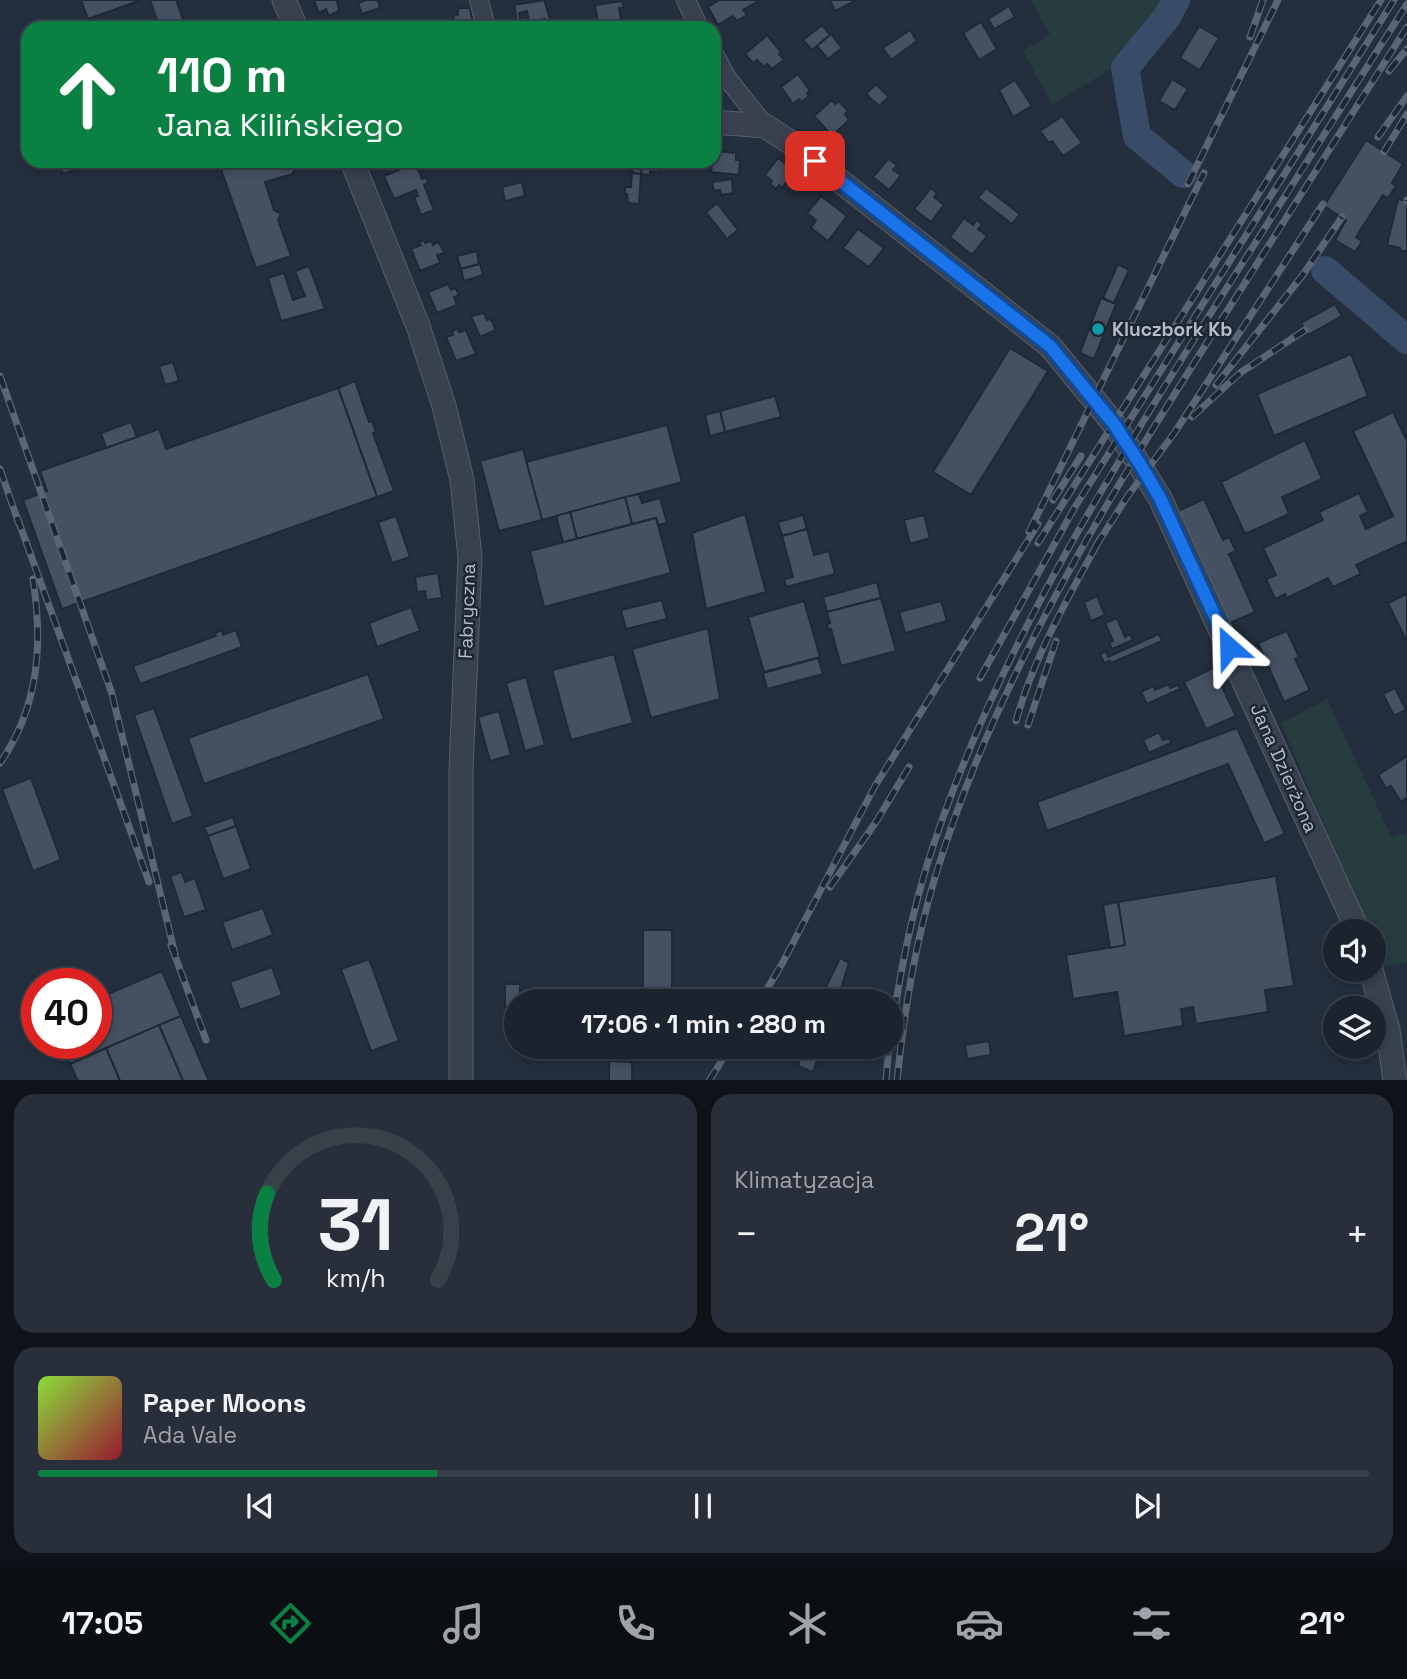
<!DOCTYPE html>
<html lang="pl">
<meta charset="utf-8">
<style>
:root{--surface:#1b232e;--page:#282f3a;--text:#f1f3f6;--muted:#a0a4aa;--line:#39404a;--accent:#0b8043}
body{margin:0;font-family:"Space Grotesk",sans-serif;background:var(--page);color:var(--text);height:100vh;display:flex;flex-direction:column;font-size:26px;white-space:nowrap}
*{box-sizing:border-box;margin:0}
p{font-size:23px;color:var(--muted)}
.icon{flex:none;width:38px;height:38px;fill:none;stroke:currentColor;stroke-width:2;stroke-linecap:round;stroke-linejoin:round}
.map{position:relative;height:1080px;overflow:hidden}
.drawer{display:flex;flex-direction:column;gap:14px;padding:14px;background:#0f1319;flex:1}
.drawer>*{flex:none}
.guide{position:absolute;left:21px;top:21px;width:700px;height:147px;border-radius:21px;box-shadow:0 4px 10px #0003,0 0 0 2px var(--line);background:#0b8043;color:#fff;overflow:hidden}
.controls{position:absolute;left:1323px;top:919px;display:grid;gap:14px}
.controls a{display:grid;place-items:center;width:63px;height:63px;border-radius:50%;background:var(--surface);box-shadow:0 4px 10px #0003,0 0 0 2px var(--line);font-size:35px}
.speed{position:absolute;left:21px;top:968px;display:flex;gap:14px;font-size:35px;font-weight:700;text-align:center}
.speed>*{display:grid;place-content:center;width:91px;height:91px;border-radius:50%;background:var(--surface);box-shadow:0 4px 10px #0003,0 0 0 2px var(--line);line-height:1}
.speed .limit{border:10px solid #d22;background:#fff;color:#111}
.pin{position:absolute;display:grid;place-items:center;width:60px;height:60px;color:#fff;margin:-30px;border-radius:14px;box-shadow:0 4px 10px #0006}
.me{position:absolute;width:77px;margin:-38px;rotate:335deg;stroke-linejoin:round;filter:drop-shadow(0 0 5px #0008)}
.turn{display:flex;align-items:center;gap:24px;height:147px;padding:0 21px;font-size:32px}
.turn .icon{width:91px;height:91px;stroke-width:2.5}
.turn b{display:block;font-size:49px;line-height:60px}
.big{font-size:52px;font-weight:700;line-height:1.1}
.drawer .tile{flex:1;display:flex;flex-direction:column;justify-content:center;gap:10px;min-width:0;padding:0 24px;border-radius:21px;background:var(--page)}
.drawer .dial{align-items:center;gap:0}
.dial svg{height:182px;overflow:visible;fill:none;stroke:var(--line);stroke-width:7;stroke-linecap:round;text-anchor:middle}
.dial text{fill:var(--text);stroke:none}
.song{display:flex;align-items:center;gap:21px}
.cover{width:84px;height:84px;border-radius:10px;background:linear-gradient(135deg,hsl(90 70% 55%),hsl(350 70% 35%))}
.played{height:7px;border-radius:4px;background:linear-gradient(90deg,var(--accent) 30%,var(--line) 30%)}
.keys{display:flex;justify-content:space-around;direction:ltr}
.heat{display:flex;justify-content:space-between;align-items:center;font-size:38px;direction:ltr}
.drawer .tiles{flex:1;display:grid;gap:14px;grid-template-columns:1fr 1fr}
.tile:last-child{grid-column:span 2}
.trip{position:absolute;left:504px;top:989px;width:399px;height:70px;border-radius:35px;background:var(--surface);box-shadow:0 4px 10px #0003,0 0 0 2px var(--line);font-weight:700;line-height:70px;text-align:center}
.tab-bar{display:flex;height:112px;justify-content:space-around;align-items:center;background:#0b0e12;color:var(--muted)}
.tab-bar .icon{width:49px;height:49px}
.tab-bar .active{color:var(--accent)}
.tab-bar b{font-size:32px;color:var(--text)}
.map>svg:first-child{display:block}
.green{fill:#263c3f}
.lines{fill:none;stroke-linecap:round;stroke-linejoin:round}
.river{stroke:#394c67;stroke-width:28}
.building{fill:#455162;stroke:#1f2835;stroke-width:2}
.minor-casing{stroke:#565f6c;stroke-width:20}
.tertiary-casing{stroke:#565f6c;stroke-width:25}
.minor{stroke:#38414e;stroke-width:18}
.tertiary{stroke:#38414e;stroke-width:23}
.rail-casing{stroke:#5a6575;stroke-width:7}
.rail{stroke:#1d2633;stroke-width:4.5;stroke-dasharray:13;stroke-linecap:butt}
.route-casing{stroke:#114b97;stroke-width:18}
.route{stroke:#1a73e8;stroke-width:12}
.culture-dot{fill:#0f9aa8;stroke:#1d2633;stroke-width:2.5}
.labels{text-anchor:middle;dominant-baseline:central;stroke-width:5;stroke-linejoin:round;paint-order:stroke}
.poi-label{font-size:19px;font-weight:bold;fill:#b4bcc9;stroke:#1d2633;text-anchor:start}
.street-label{font-size:19px;fill:#b4bcc9;stroke:#1d2633}
</style>
<div class="map">
<svg width="1407" height="1081" viewBox="0 0 1407 1081">
<rect width="100%" height="100%" fill="#242f3e"/>
<g class="green">
<path d="M1030 0H1166L1120 63 1052 105 1023 51 1050 34Z"/>
<path d="M1327 699 1392 838 1407 833V962L1384 967 1374 943V931H1369L1281 723Z"/>
</g>
<g class="lines">
<g class="river">
<path d="M1176 0 1167 17 1125 68 1137 136 1183 174"/>
<path d="M1325 270 1407 340"/>
</g>
</g>
<g class="building">
<path d="M81 0H141L88 19Z"/>
<path d="M150 0H176L186 28H160Z"/>
<path d="M314 0H337L339 11 329 16 326 9 319 13Z"/>
<path d="M366 0H378L380 8 362 14 358 3Z"/>
<path d="M544 0 553 28H548L545 19 529 22 527 11 519 13 521 22H517L514 5Z"/>
<path d="M719 0H758V1L743 10 747 15 737 21 733 16 718 25 708 7Z"/>
<path d="M830 0H857L835 11Z"/>
<path d="M622 1 624 7 619 8 621 20 598 24 595 5Z"/>
<path d="M1009 6 1015 17 994 29 988 19Z"/>
<path d="M458 8H470L474 28H453L454 14 458 15Z"/>
<path d="M981 22 997 49 979 60 963 33Z"/>
<path d="M822 25 830 35 812 50 803 40Z"/>
<path d="M1199 26 1219 38 1200 70 1180 58Z"/>
<path d="M910 30 917 41 891 60 883 48Z"/>
<path d="M831 34 842 48 828 59 817 46Z"/>
<path d="M767 35 781 52 779 54 784 60 772 69 767 64 764 67 757 60 753 63 745 54Z"/>
<path d="M798 74 810 91 807 93 809 96 802 102 799 99 793 104 781 87Z"/>
<path d="M1172 79 1188 89 1175 110 1159 101Z"/>
<path d="M1015 80 1032 106 1013 117 999 90Z"/>
<path d="M876 84 889 97 879 106 866 94Z"/>
<path d="M832 100 835 104 839 101 848 111 845 114 849 120 832 136 814 116Z"/>
<path d="M1062 116 1082 143 1063 156 1052 141 1049 143 1040 131Z"/>
<path d="M1366 140 1403 164 1392 183 1396 186 1388 198 1383 195 1356 237 1362 241 1355 252 1335 240 1346 220 1324 206Z"/>
<path d="M714 151 736 153V160H740L739 175 711 172Z"/>
<path d="M778 158 795 171 782 188 779 185 776 189 770 184 772 181 765 175Z"/>
<path d="M888 159 897 165 893 170 901 175 889 190 873 177Z"/>
<path d="M61 161H85L87 166 63 174 59 162Z"/>
<path d="M218 161H257L259 168 279 161H291L294 171 293 174 265 182 274 210 281 214 278 220 291 256 256 268Z"/>
<path d="M624 161H642L641 174 632 173 633 170 624 169Z"/>
<path d="M642 161H660L659 172 650 171V175L641 174Z"/>
<path d="M416 163 422 179 426 177 428 183 424 185 434 210 421 215 414 197 418 196 416 190 394 199 384 176Z"/>
<path d="M632 173 641 174 639 204 628 203 627 194H625V187H631Z"/>
<path d="M732 179 733 193 721 195 720 190 714 191 712 182Z"/>
<path d="M522 182 525 196 505 201 502 187Z"/>
<path d="M931 188 937 193 934 197 944 205 931 222 914 209Z"/>
<path d="M986 188 1020 214 1012 224 978 198Z"/>
<path d="M821 196 847 216 828 241 811 228 816 220 807 213Z"/>
<path d="M1398 199 1407 201V251H1400V248L1387 245Z"/>
<path d="M717 203 738 230 727 239 706 212Z"/>
<path d="M964 218 973 225 977 220 982 224 978 229 987 236 972 255 950 237Z"/>
<path d="M858 229 884 248 869 267 843 248Z"/>
<path d="M424 240 425 243 431 241 433 245 438 242 445 253 437 255 440 263 420 271 411 249 421 245 419 242Z"/>
<path d="M477 251 479 264 461 269 457 256Z"/>
<path d="M480 264 483 275 464 281 461 269Z"/>
<path d="M1118 264 1129 270 1114 303 1103 298Z"/>
<path d="M309 266 325 309 281 321 268 278 284 273 293 300 305 296 295 271Z"/>
<path d="M448 284 451 290 456 288 459 295 454 297 457 305 437 313 428 292Z"/>
<path d="M1101 298 1116 304 1094 359 1080 353Z"/>
<path d="M1335 304 1342 316 1308 335 1301 323Z"/>
<path d="M484 313 487 320 491 319 496 330 480 337 471 316Z"/>
<path d="M458 328 459 332 466 330 476 354 456 361 446 337 453 335 452 331Z"/>
<path d="M1010 348 1048 371 971 495 933 472Z"/>
<path d="M1351 354 1368 396 1274 436 1257 394Z"/>
<path d="M173 362 179 381 165 385 159 366Z"/>
<path d="M355 381 369 422 372 421 376 432 373 433 394 491 377 497 338 388Z"/>
<path d="M338 388 377 497 62 609 23 500 47 491 40 471 159 429 166 449Z"/>
<path d="M775 396 781 417 725 432 720 411Z"/>
<path d="M720 411 725 432 710 436 705 415Z"/>
<path d="M1393 412 1407 441V547L1405 542 1356 565 1361 574 1333 587 1328 578 1287 598 1285 594 1275 599 1266 579 1276 575 1263 548 1323 520 1319 512 1359 493 1368 512 1360 516 1366 529 1393 516 1353 431Z"/>
<path d="M131 422 137 437 106 448 101 433Z"/>
<path d="M667 425 682 482 542 520 526 462Z"/>
<path d="M1305 440 1322 479 1282 497 1289 514 1245 534 1221 482Z"/>
<path d="M523 449 542 520 499 531 480 461Z"/>
<path d="M639 494 642 503 660 498 667 523 658 525 656 518 632 524 625 497Z"/>
<path d="M625 497 632 524 577 539 570 512Z"/>
<path d="M1204 499 1223 540 1229 537 1236 551 1229 554 1255 612 1228 624 1176 512Z"/>
<path d="M570 512 577 539 563 542 556 516Z"/>
<path d="M745 514 766 592 706 609 692 533Z"/>
<path d="M803 515 807 529 782 536 778 522Z"/>
<path d="M924 515 930 538 910 544 904 520Z"/>
<path d="M396 516 410 557 392 563 378 522Z"/>
<path d="M656 518 671 573 544 607 530 551Z"/>
<path d="M807 529 814 555 829 551 835 574 786 587 784 579 793 577 782 536Z"/>
<path d="M438 573 442 598 426 600 425 591 417 592 415 577Z"/>
<path d="M877 582 881 598 827 612 823 597Z"/>
<path d="M1407 594V642L1388 603Z"/>
<path d="M1097 596 1105 615 1091 621 1084 602Z"/>
<path d="M881 598 896 651 841 666 831 629H828L827 624 830 623 827 612Z"/>
<path d="M662 600 667 619 626 629 621 610Z"/>
<path d="M804 601 820 657 764 672 748 617Z"/>
<path d="M941 601 947 621 905 633 899 612Z"/>
<path d="M411 607 420 631 377 647 369 623Z"/>
<path d="M1117 618 1125 637 1130 634 1133 640 1112 649 1109 643 1113 641 1105 623Z"/>
<path d="M708 628 720 699 651 718 632 649Z"/>
<path d="M222 630 223 635 236 630 242 647 140 684 133 666 216 636 215 633Z"/>
<path d="M1287 631 1299 657 1295 659 1310 690 1284 702 1258 643Z"/>
<path d="M1159 634 1162 641 1111 663 1110 661 1104 663 1100 654 1106 651 1108 657Z"/>
<path d="M614 654 633 723 571 740 552 670Z"/>
<path d="M818 658 823 674 767 689 763 673Z"/>
<path d="M1213 668 1236 716 1206 729 1184 682Z"/>
<path d="M368 674 384 719 204 784 188 738Z"/>
<path d="M526 677 545 745 525 751 506 683Z"/>
<path d="M1169 684 1170 688 1178 685 1180 689 1147 704 1141 692 1153 686 1155 690Z"/>
<path d="M1395 688 1406 710 1394 716 1383 694Z"/>
<path d="M154 708 193 816 172 824 134 715Z"/>
<path d="M499 711 511 755 490 761 478 717Z"/>
<path d="M1237 728 1285 834 1264 843 1228 764 1047 831 1037 802Z"/>
<path d="M1159 732 1163 740 1169 738 1171 743 1149 753 1143 740Z"/>
<path d="M1407 756V802L1405 799 1401 802 1391 786 1386 788 1378 775Z"/>
<path d="M31 778 61 860 33 871 2 789Z"/>
<path d="M233 817 236 826 208 836 204 827Z"/>
<path d="M236 826 251 869 223 879 208 836Z"/>
<path d="M182 872 185 882 195 878 206 910 184 917 170 876Z"/>
<path d="M1276 876 1294 986 1265 990 1268 1012 1196 1024 1193 1007 1181 1009 1183 1026 1124 1036 1117 992 1073 999 1066 955 1125 945 1118 902Z"/>
<path d="M1118 902 1125 945 1110 948 1103 905Z"/>
<path d="M263 908 273 935 232 950 222 922Z"/>
<rect x="643" y="930" width="29" height="59"/>
<path d="M840 958 849 963 837 1001 822 995Z"/>
<path d="M369 959 399 1041 371 1051 341 969Z"/>
<path d="M272 967 282 995 240 1010 230 982Z"/>
<path d="M162 971 181 1016 70 1064 61 1043H96V999Z"/>
<path d="M505 984H520V1001H516V1007H505Z"/>
<path d="M181 1016 209 1081H183L159 1025Z"/>
<path d="M159 1025 183 1081H120L106 1048Z"/>
<path d="M989 1041 991 1055 967 1059 965 1045Z"/>
<path d="M804 1046H822L813 1072 798 1066Z"/>
<path d="M106 1048 120 1081H78L70 1064Z"/>
<path d="M609 1061 632 1062V1081H609Z"/>
</g>
<g class="lines">
<defs>
<g id="minor">
<path d="M479 0 486 28"/>
<path d="M686 0 699 28"/>
<path d="M714 54 727 78 765 126"/>
</g>
<g id="tertiary">
<path d="M284 0 296 28"/>
<path d="M714 122 765 126 793 144 1050 346 1114 424 1160 498 1358 931"/>
<path d="M352 161 418 326 444 406 462 480 470 558 461 769V1081"/>
<path d="M1371 970 1388 1030 1395 1081"/>
</g>
</defs>
<use href="#minor" class="minor-casing"/>
<use href="#tertiary" class="tertiary-casing"/>
<use href="#minor" class="minor"/>
<use href="#tertiary" class="tertiary"/>
<defs>
<g id="rail">
<path d="M1250 37 1263 0"/>
<path d="M1389 71 1407 49"/>
<path d="M1378 137 1407 96"/>
<path d="M1384 152 1407 114"/>
<path d="M1188 184 1278 0"/>
<path d="M1407 201V200"/>
<path d="M0 376 112 694 175 954"/>
<path d="M1216 385 1302 276 1342 217"/>
<path d="M1192 417 1240 373 1305 330"/>
<path d="M0 469 19 524"/>
<path d="M1053 500 1081 456"/>
<path d="M17 517 149 882"/>
<path d="M1029 532 1204 173"/>
<path d="M1038 543 1381 0"/>
<path d="M1096 546 1127 497 1175 432 1323 204"/>
<path d="M980 678 1075 507 1394 0"/>
<path d="M1016 721C1034 656 1068 598 1100 539"/>
<path d="M1028 725 1056 641"/>
<path d="M0 763C39 707 43 644 33 579"/>
<path d="M830 887 876 822 909 767"/>
<path d="M171 945 206 1040"/>
<path d="M760 1001 783 962 875 786 1038 524"/>
<path d="M891 1036C899 978 910 921 927 865 987 674 1094 498 1200 330 1269 222 1338 113 1407 4"/>
<path d="M709 1081 731 1046"/>
<path d="M886 1081 889 1046"/>
<path d="M897 1081C904 1010 916 939 937 871 995 681 1104 505 1210 338 1276 235 1341 131 1407 27"/>
</g>
</defs>
<use href="#rail" class="rail-casing"/>
<use href="#rail" class="rail"/>
</g>
<g class="lines">
<defs>
<path id="route" d="M815 161 1050 346 1114 424 1140 464 1160 498 1229 647"/>
</defs>
<use href="#route" class="route-casing"/>
<use href="#route" class="route"/>
</g>
<circle class="culture-dot" cx="1098" cy="329" r="7"/>
<g class="labels">
<g class="poi-label">
<text x="1112" y="329">Kluczbork Kb</text>
</g>
<g class="street-label">
<text transform="translate(467 611) rotate(-88)">Fabryczna</text>
<text transform="translate(1284 768) rotate(66)">Jana Dzierżona</text>
</g>
</g>
</svg>
<div class="controls">
<a><svg class="icon" aria-label="sound" viewBox="0 0 24 24"><path d="M4 9h4l5-4v14l-5-4H4zM17 9q2 3 0 6"/></svg></a>
<a><svg class="icon" aria-label="layers" viewBox="0 0 24 24"><path d="M12 4l9 5-9 5-9-5zM3 14l9 5 9-5"/></svg></a>
</div>
<div class="speed"><div class="limit">40</div></div>
<div class="pin" style="left:815px;top:161px;background:#d93025"><svg class="icon" aria-label="arrive" viewBox="0 0 24 24"><path d="M6 21V4h12l-3 4 3 4H6"/></svg></div>
<svg class="me" style="left:1229px;top:647px" viewBox="-20 -20 40 40"><path d="M0-17L14 15 0 8-14 15z" fill="#1a73e8" stroke="#fff" stroke-width="4"/></svg>
<div class="trip">17:06 · 1 min · 280 m</div>
<div class="guide">
<div class="turn"><svg class="icon" aria-label="ahead" viewBox="0 0 24 24"><path d="M12 20V5M6 11l6-6 6 6"/></svg><div><b>110 m</b>Jana Kilińskiego</div></div>
</div>
</div>
<section class="drawer">
<div class="tiles">
<div class="tile dial"><svg viewBox="0 0 100 80">
<path d="M14 69A42 42 0 1 1 86 69"/>
<path d="M14 69A42 42 0 0 1 11 31" stroke="#0b8043"/>
<text x="50" y="56" font-size="32" font-weight="700">31</text>
<text x="50" y="72" font-size="11">km/h</text>
</svg></div>
<div class="tile"><p>Klimatyzacja</p>
<div class="heat"><a>−</a><b class="big">21°</b><a>+</a></div>
</div>
<div class="tile">
<div class="song"><i class="cover"></i><div><b>Paper Moons</b><p>Ada Vale</p></div></div>
<div class="played"></div>
<div class="keys"><svg class="icon" aria-label="previous" viewBox="0 0 24 24"><path d="M18 5L8 12l10 7zM5 5v14"/></svg><svg class="icon" aria-label="pause" viewBox="0 0 24 24"><path d="M8 5v14M16 5v14"/></svg><svg class="icon" aria-label="next" viewBox="0 0 24 24"><path d="M6 5l10 7-10 7zM19 5v14"/></svg></div>
</div>
</div>
</section>
<nav class="tab-bar">
<b>17:05</b>
<svg class="icon active" aria-label="directions" viewBox="0 0 24 24"><path d="M12 3l9 9-9 9-9-9zM9 14v-3h6M13 9l2 2-2 2"/></svg>
<svg class="icon" aria-label="music" viewBox="0 0 24 24"><path d="M9 18V5l10-2v13"/><circle cx="6" cy="18" r="3"/><circle cx="16" cy="16" r="3"/></svg>
<svg class="icon" aria-label="phone" viewBox="0 0 24 24"><path d="M5 4h4l2 5-3 2q2 4 5 5l2-3 5 2v4C11 20 4 13 5 4z"/></svg>
<svg class="icon" aria-label="climate" viewBox="0 0 24 24"><path d="M12 3v18M4 7l16 10M4 17L20 7"/></svg>
<svg class="icon" aria-label="car" viewBox="0 0 24 24"><path d="M5 17H2v-5l4-1 3-4h7l3 4 3 1v5h-3M9 17h6M6 11h13"/><circle cx="7" cy="17" r="2"/><circle cx="17" cy="17" r="2"/></svg>
<svg class="icon" aria-label="filters" viewBox="0 0 24 24"><path d="M4 7h16M4 17h16"/><circle cx="9" cy="7" r="2"/><circle cx="15" cy="17" r="2"/></svg>
<b>21°</b>
</nav>
